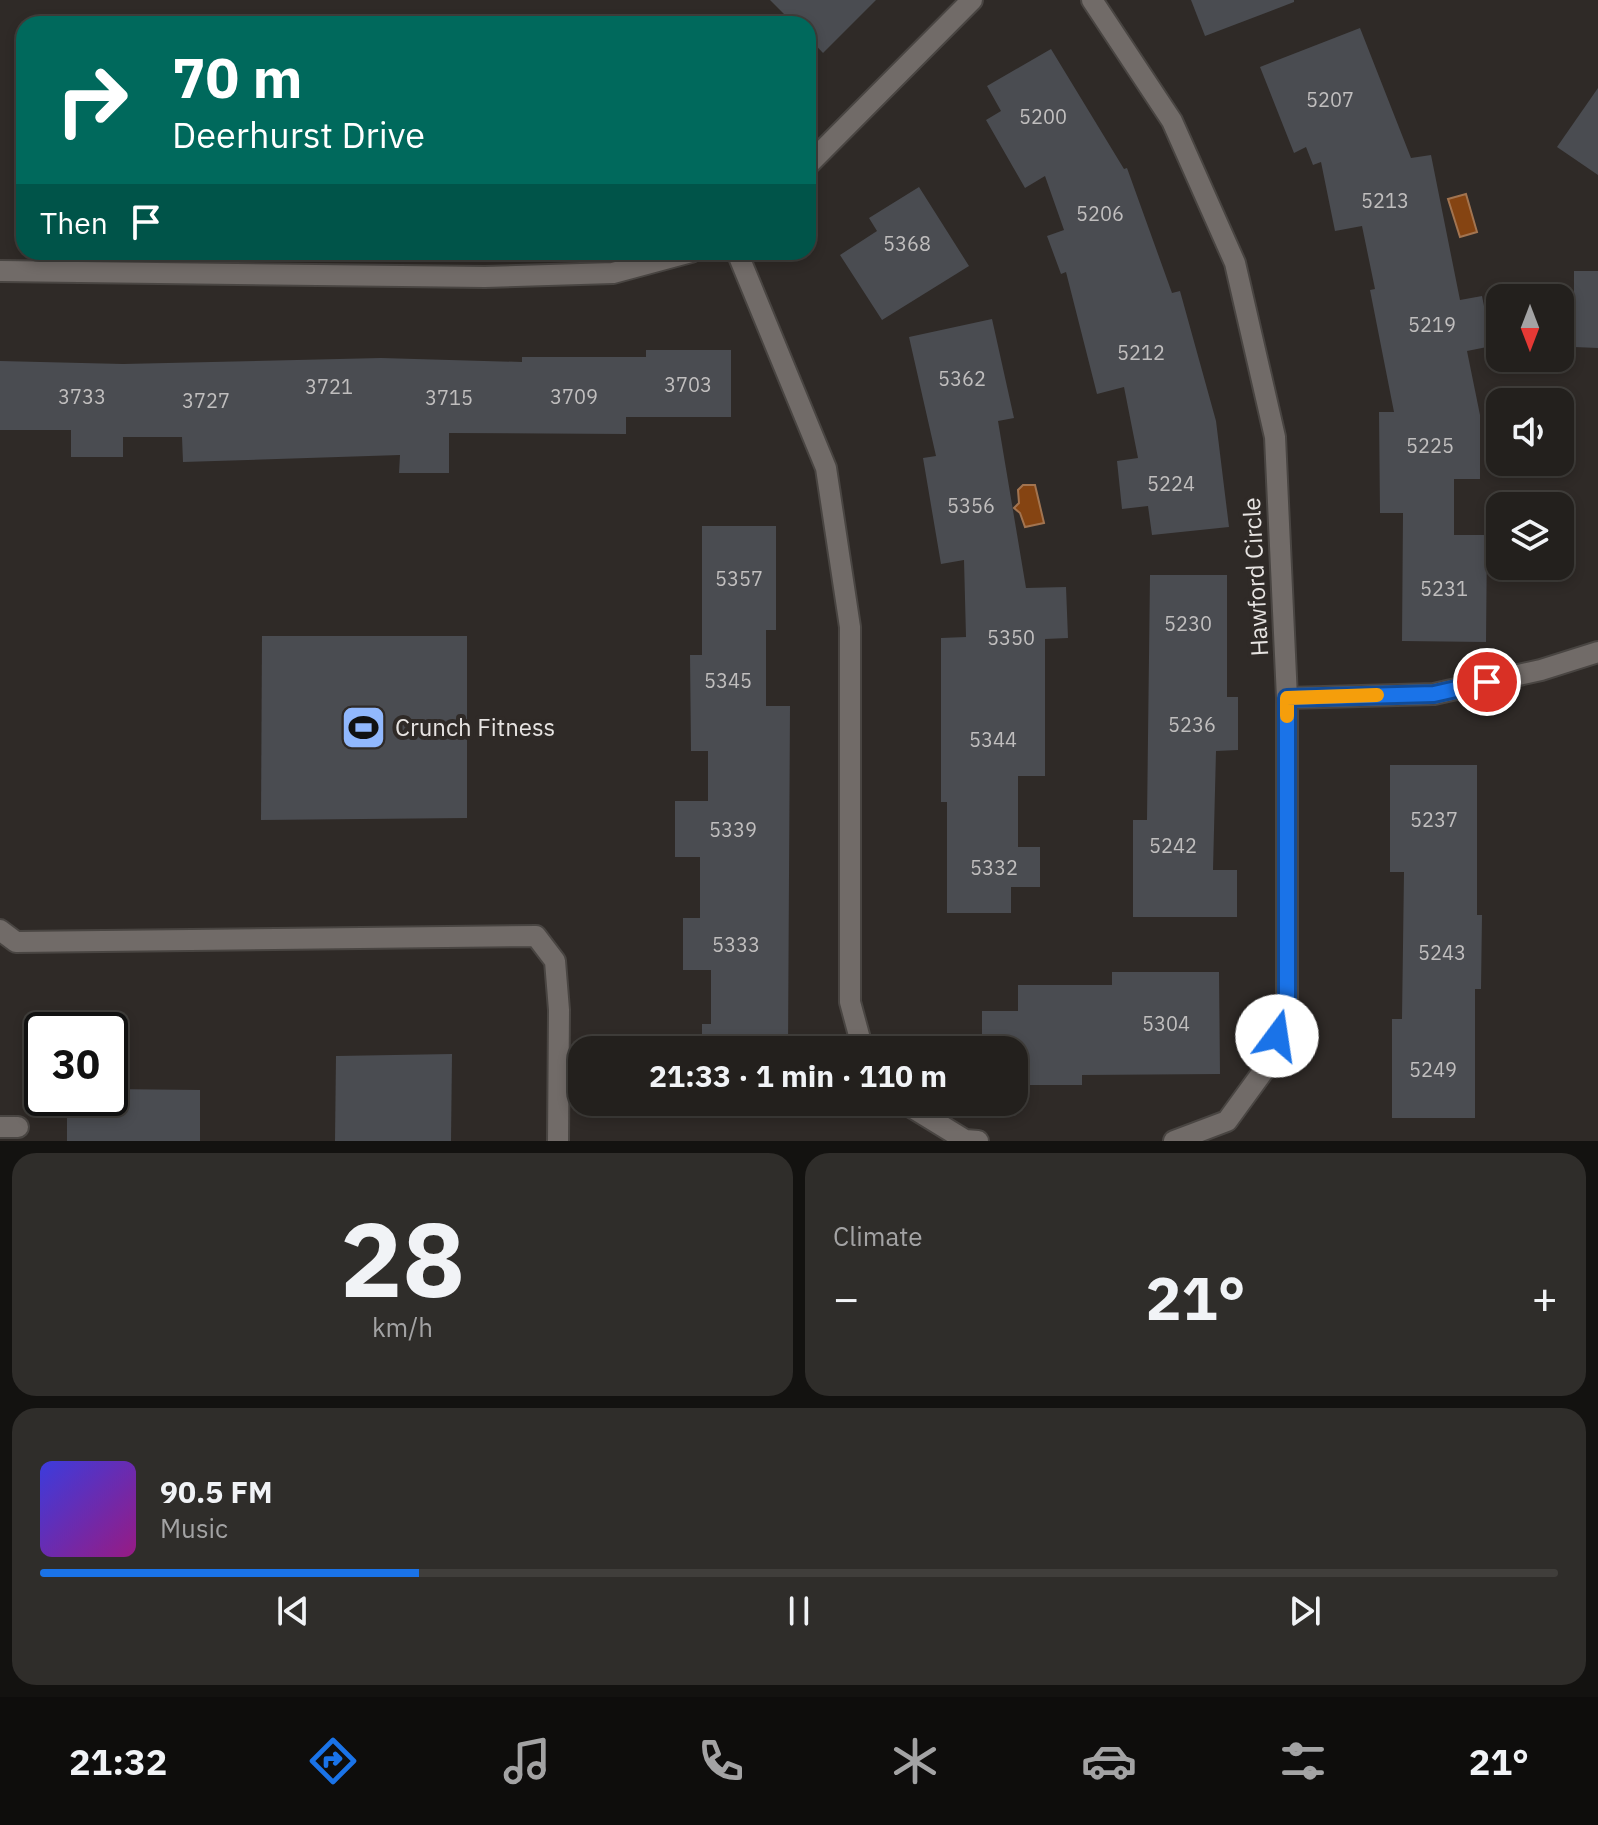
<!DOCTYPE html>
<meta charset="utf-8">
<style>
:root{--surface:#23201d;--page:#2f2d2a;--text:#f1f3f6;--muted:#a3a3a4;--line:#403e3b;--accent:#1a73e8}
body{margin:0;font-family:"IBM Plex Sans",sans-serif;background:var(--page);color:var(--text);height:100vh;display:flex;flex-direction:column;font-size:30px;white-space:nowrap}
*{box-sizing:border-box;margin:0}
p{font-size:26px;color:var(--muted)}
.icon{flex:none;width:44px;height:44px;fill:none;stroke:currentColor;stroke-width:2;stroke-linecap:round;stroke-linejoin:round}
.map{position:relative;height:1141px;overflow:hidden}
.side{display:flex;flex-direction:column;gap:12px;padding:12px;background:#131210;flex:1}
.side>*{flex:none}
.hud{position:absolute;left:16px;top:16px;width:800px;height:244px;border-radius:24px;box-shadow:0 4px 12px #0003,0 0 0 2px var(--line);background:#00695c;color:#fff;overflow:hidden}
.needle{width:52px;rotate:180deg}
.fabs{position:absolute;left:1486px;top:284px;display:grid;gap:16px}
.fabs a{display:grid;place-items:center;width:88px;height:88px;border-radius:16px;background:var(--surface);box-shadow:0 4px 12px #0003,0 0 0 2px var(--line);font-size:40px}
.speed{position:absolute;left:24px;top:1012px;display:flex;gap:16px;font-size:40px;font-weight:700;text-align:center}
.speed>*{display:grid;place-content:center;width:104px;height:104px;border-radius:50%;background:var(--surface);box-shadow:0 4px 12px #0003,0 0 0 2px var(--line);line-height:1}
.speed .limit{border:4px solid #111;border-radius:12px;background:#fff;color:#111}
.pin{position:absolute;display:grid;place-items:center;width:68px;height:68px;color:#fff;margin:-34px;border:4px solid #fff;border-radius:50%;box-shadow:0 2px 8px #0007}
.me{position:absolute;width:88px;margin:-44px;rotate:14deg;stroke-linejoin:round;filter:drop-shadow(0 0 6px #0008)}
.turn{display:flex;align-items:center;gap:28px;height:168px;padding:0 24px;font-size:36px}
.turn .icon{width:104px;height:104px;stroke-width:2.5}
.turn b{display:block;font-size:56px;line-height:68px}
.then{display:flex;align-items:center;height:76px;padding:0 24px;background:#0003;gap:16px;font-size:30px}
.big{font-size:60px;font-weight:700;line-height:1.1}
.side .tile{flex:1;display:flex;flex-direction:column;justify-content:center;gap:12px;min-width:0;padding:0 28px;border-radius:24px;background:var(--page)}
.side .dial{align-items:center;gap:0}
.dial b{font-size:104px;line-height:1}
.song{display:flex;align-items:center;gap:24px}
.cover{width:96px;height:96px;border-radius:12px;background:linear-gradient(135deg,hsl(240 70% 55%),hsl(310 70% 35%))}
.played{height:8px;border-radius:4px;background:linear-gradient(90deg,var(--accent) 25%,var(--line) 25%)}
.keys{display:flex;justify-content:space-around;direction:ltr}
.heat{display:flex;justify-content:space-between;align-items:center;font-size:44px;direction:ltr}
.side .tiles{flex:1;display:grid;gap:12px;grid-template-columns:1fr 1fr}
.tile:last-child{grid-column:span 2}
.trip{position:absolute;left:568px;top:1036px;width:460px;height:80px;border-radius:24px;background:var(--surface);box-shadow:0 4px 12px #0003,0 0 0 2px var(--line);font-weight:700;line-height:80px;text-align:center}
.tab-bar{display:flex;height:128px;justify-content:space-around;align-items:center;background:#0e0d0c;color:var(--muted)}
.tab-bar .icon{width:56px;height:56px}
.tab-bar .active{color:var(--accent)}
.tab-bar b{font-size:36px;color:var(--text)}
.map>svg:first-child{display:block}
.water{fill:#854412;stroke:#a27450;stroke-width:2}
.building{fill:#4a4c51}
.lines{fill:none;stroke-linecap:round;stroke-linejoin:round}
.minor-casing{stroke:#494542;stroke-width:24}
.minor{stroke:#716b68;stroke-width:20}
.route-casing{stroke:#114b97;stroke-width:20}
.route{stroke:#1a73e8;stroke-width:14}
.slow{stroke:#f59e0b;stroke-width:14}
.labels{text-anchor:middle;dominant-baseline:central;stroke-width:8;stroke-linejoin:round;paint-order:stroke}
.number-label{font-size:20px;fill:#c0bebe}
.street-label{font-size:24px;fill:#e7e4e2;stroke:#2f2a27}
.poi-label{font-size:24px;fill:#e7e4e2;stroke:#2f2a27;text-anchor:start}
</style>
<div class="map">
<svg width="1598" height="1141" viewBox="0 0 1598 1141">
<rect width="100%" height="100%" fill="#2f2a27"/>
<g class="water">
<path d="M1466 194 1477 232 1460 237 1448 199Z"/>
<path d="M1035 485 1044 523 1025 527 1020 513 1014 508 1019 503 1018 490 1023 485Z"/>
</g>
<g class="building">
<path d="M770 0H876L823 53 808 37V24H794Z"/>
<path d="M1191 0H1294V2L1205 36Z"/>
<path d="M1360 28 1411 158 1431 155 1460 300 1482 296 1492 346 1467 351 1480 415V479H1454V535H1487L1486 642 1402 641 1403 513H1380L1379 412H1394L1370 290 1375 289 1362 226 1335 231 1321 162 1313 165 1306 147 1294 153 1260 67Z"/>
<path d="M1051 49 1124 169 1127 168 1172 293 1180 291 1216 421 1229 527 1152 535 1148 506 1122 509 1117 461 1138 458 1124 387 1097 394 1066 272 1061 274 1047 236 1064 230 1045 176 1025 188 986 120 1001 111 987 86Z"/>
<path d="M1598 88V175L1557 147Z"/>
<path d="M919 187 969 266 882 320 840 255 877 231 869 218Z"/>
<path d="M1574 271H1598V348L1574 347Z"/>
<path d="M992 319 1014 418 998 421 1026 588 1066 587 1068 638 1045 639V776H1018V847H1040V887H1011V913H947V802H941V638L966 637 964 560 941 564 923 458 936 456 909 337Z"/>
<path d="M646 350H731V417H626V434L449 433V473H399L400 455 183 462 182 437H123V457H71V430H0V361L123 364 381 358 522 362V357H646Z"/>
<path d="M702 526H776V630H766V706H790L788 1050H702V1024H711V970H683V918H700V857H675V801H708V751H691L690 655H702Z"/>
<path d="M1150 575H1227V697H1238V750L1216 751 1213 870H1237V917H1133V820H1147Z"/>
<path d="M262 636H467V818L261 820Z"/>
<path d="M1390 765H1477V915H1482L1481 989H1475V1118H1392V1019H1402L1404 872H1390Z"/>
<path d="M1112 972H1219L1220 1074 1082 1075V1085H1014V1050H982V1011H1018V985H1112Z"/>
<path d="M452 1054 451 1141H335L336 1056Z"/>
<path d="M110 1089 200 1090V1141H67V1098H110Z"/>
</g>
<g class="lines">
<defs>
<g id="minor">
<path d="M1092 0 1172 121 1235 263 1275 437 1287 698V1006L1267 1066 1227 1121 1174 1141"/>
<path d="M808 165 972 0"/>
<path d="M737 252 826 468 850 627V1002L863 1050"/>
<path d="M0 271 485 277 613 273 691 252"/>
<path d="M1287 698 1434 694 1541 670 1598 652"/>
<path d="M0 930 16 942 536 936 555 961 559 1010 558 1141"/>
<path d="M903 1102 965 1140 978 1141"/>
<path d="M0 1127H18"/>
</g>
</defs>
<use href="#minor" class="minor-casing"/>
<use href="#minor" class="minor"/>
</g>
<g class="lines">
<defs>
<path id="route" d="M1277 1036 1287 1006V698L1434 694 1487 682"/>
</defs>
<use href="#route" class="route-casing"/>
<use href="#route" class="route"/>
<path class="slow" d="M1287 716V698L1377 695"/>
</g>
<defs>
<symbol id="stadium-square" viewBox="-11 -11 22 22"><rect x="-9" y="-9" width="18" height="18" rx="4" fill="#91b8fd" stroke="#2f2a27"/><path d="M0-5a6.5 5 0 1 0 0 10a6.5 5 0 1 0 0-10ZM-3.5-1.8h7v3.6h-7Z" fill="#111"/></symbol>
</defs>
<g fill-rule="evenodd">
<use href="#stadium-square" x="338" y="702" width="51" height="51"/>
</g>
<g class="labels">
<g class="number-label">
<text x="1330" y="99">5207</text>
<text x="1043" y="116">5200</text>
<text x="1385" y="200">5213</text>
<text x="1100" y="213">5206</text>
<text x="907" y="243">5368</text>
<text x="1432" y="324">5219</text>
<text x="1141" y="352">5212</text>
<text x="962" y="378">5362</text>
<text x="688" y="384">3703</text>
<text x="329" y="386">3721</text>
<text x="82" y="396">3733</text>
<text x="574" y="396">3709</text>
<text x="449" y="397">3715</text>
<text x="206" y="400">3727</text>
<text x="1430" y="445">5225</text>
<text x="1171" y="483">5224</text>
<text x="971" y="505">5356</text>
<text x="739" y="578">5357</text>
<text x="1444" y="588">5231</text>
<text x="1188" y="623">5230</text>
<text x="1011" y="637">5350</text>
<text x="728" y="680">5345</text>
<text x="1192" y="724">5236</text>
<text x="993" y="739">5344</text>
<text x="1434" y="819">5237</text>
<text x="733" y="829">5339</text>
<text x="1173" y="845">5242</text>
<text x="994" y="867">5332</text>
<text x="736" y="944">5333</text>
<text x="1442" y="952">5243</text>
<text x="1166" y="1023">5304</text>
<text x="1433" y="1069">5249</text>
</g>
<g class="street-label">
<text transform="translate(1255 577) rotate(-93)">Hawford Circle</text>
</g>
<g class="poi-label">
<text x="395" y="727">Crunch Fitness</text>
</g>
</g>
</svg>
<div class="fabs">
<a><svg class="needle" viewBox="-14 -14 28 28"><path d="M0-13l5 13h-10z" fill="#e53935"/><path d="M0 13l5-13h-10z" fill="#a3a3a4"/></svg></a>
<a><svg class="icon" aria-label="sound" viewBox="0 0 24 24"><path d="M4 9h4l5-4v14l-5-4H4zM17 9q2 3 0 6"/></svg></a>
<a><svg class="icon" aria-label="layers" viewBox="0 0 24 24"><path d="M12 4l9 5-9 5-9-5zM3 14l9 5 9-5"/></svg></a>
</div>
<div class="speed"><div class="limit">30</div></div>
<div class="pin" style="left:1487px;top:682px;background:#d93025"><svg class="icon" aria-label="arrive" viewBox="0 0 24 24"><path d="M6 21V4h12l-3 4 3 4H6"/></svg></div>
<svg class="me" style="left:1277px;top:1036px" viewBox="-20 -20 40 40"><circle r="19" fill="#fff"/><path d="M0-13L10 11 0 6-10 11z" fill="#1a73e8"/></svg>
<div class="trip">21:33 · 1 min · 110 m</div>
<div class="hud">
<div class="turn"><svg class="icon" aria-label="right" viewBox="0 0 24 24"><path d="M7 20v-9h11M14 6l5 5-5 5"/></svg><div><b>70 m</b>Deerhurst Drive</div></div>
<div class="then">Then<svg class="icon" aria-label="arrive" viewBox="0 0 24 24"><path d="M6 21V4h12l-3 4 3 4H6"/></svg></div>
</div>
</div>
<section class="side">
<div class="tiles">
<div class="tile dial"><b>28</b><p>km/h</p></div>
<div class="tile"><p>Climate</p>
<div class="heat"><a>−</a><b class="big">21°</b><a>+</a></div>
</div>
<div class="tile">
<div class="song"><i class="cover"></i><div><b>90.5 FM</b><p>Music</p></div></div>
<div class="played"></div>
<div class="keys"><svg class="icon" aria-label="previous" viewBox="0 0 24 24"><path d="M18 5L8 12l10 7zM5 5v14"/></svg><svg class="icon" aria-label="pause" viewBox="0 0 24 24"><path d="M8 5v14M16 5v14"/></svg><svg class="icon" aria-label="next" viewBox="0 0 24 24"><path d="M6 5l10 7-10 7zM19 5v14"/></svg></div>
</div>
</div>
</section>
<nav class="tab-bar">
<b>21:32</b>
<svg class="icon active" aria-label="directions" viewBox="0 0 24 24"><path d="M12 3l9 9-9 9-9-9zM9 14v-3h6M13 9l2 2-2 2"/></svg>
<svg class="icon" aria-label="music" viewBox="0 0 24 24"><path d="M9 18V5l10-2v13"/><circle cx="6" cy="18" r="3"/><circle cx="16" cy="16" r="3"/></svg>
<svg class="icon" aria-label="phone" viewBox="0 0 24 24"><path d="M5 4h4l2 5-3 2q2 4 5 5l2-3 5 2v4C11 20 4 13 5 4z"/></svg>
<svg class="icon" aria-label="climate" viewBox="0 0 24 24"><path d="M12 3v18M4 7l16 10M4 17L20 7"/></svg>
<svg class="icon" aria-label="car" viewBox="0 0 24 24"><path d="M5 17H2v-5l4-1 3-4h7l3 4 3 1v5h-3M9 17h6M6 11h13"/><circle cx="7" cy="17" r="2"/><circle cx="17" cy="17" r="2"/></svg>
<svg class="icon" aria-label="filters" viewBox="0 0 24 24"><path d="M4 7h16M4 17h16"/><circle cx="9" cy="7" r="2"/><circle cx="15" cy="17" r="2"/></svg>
<b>21°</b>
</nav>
